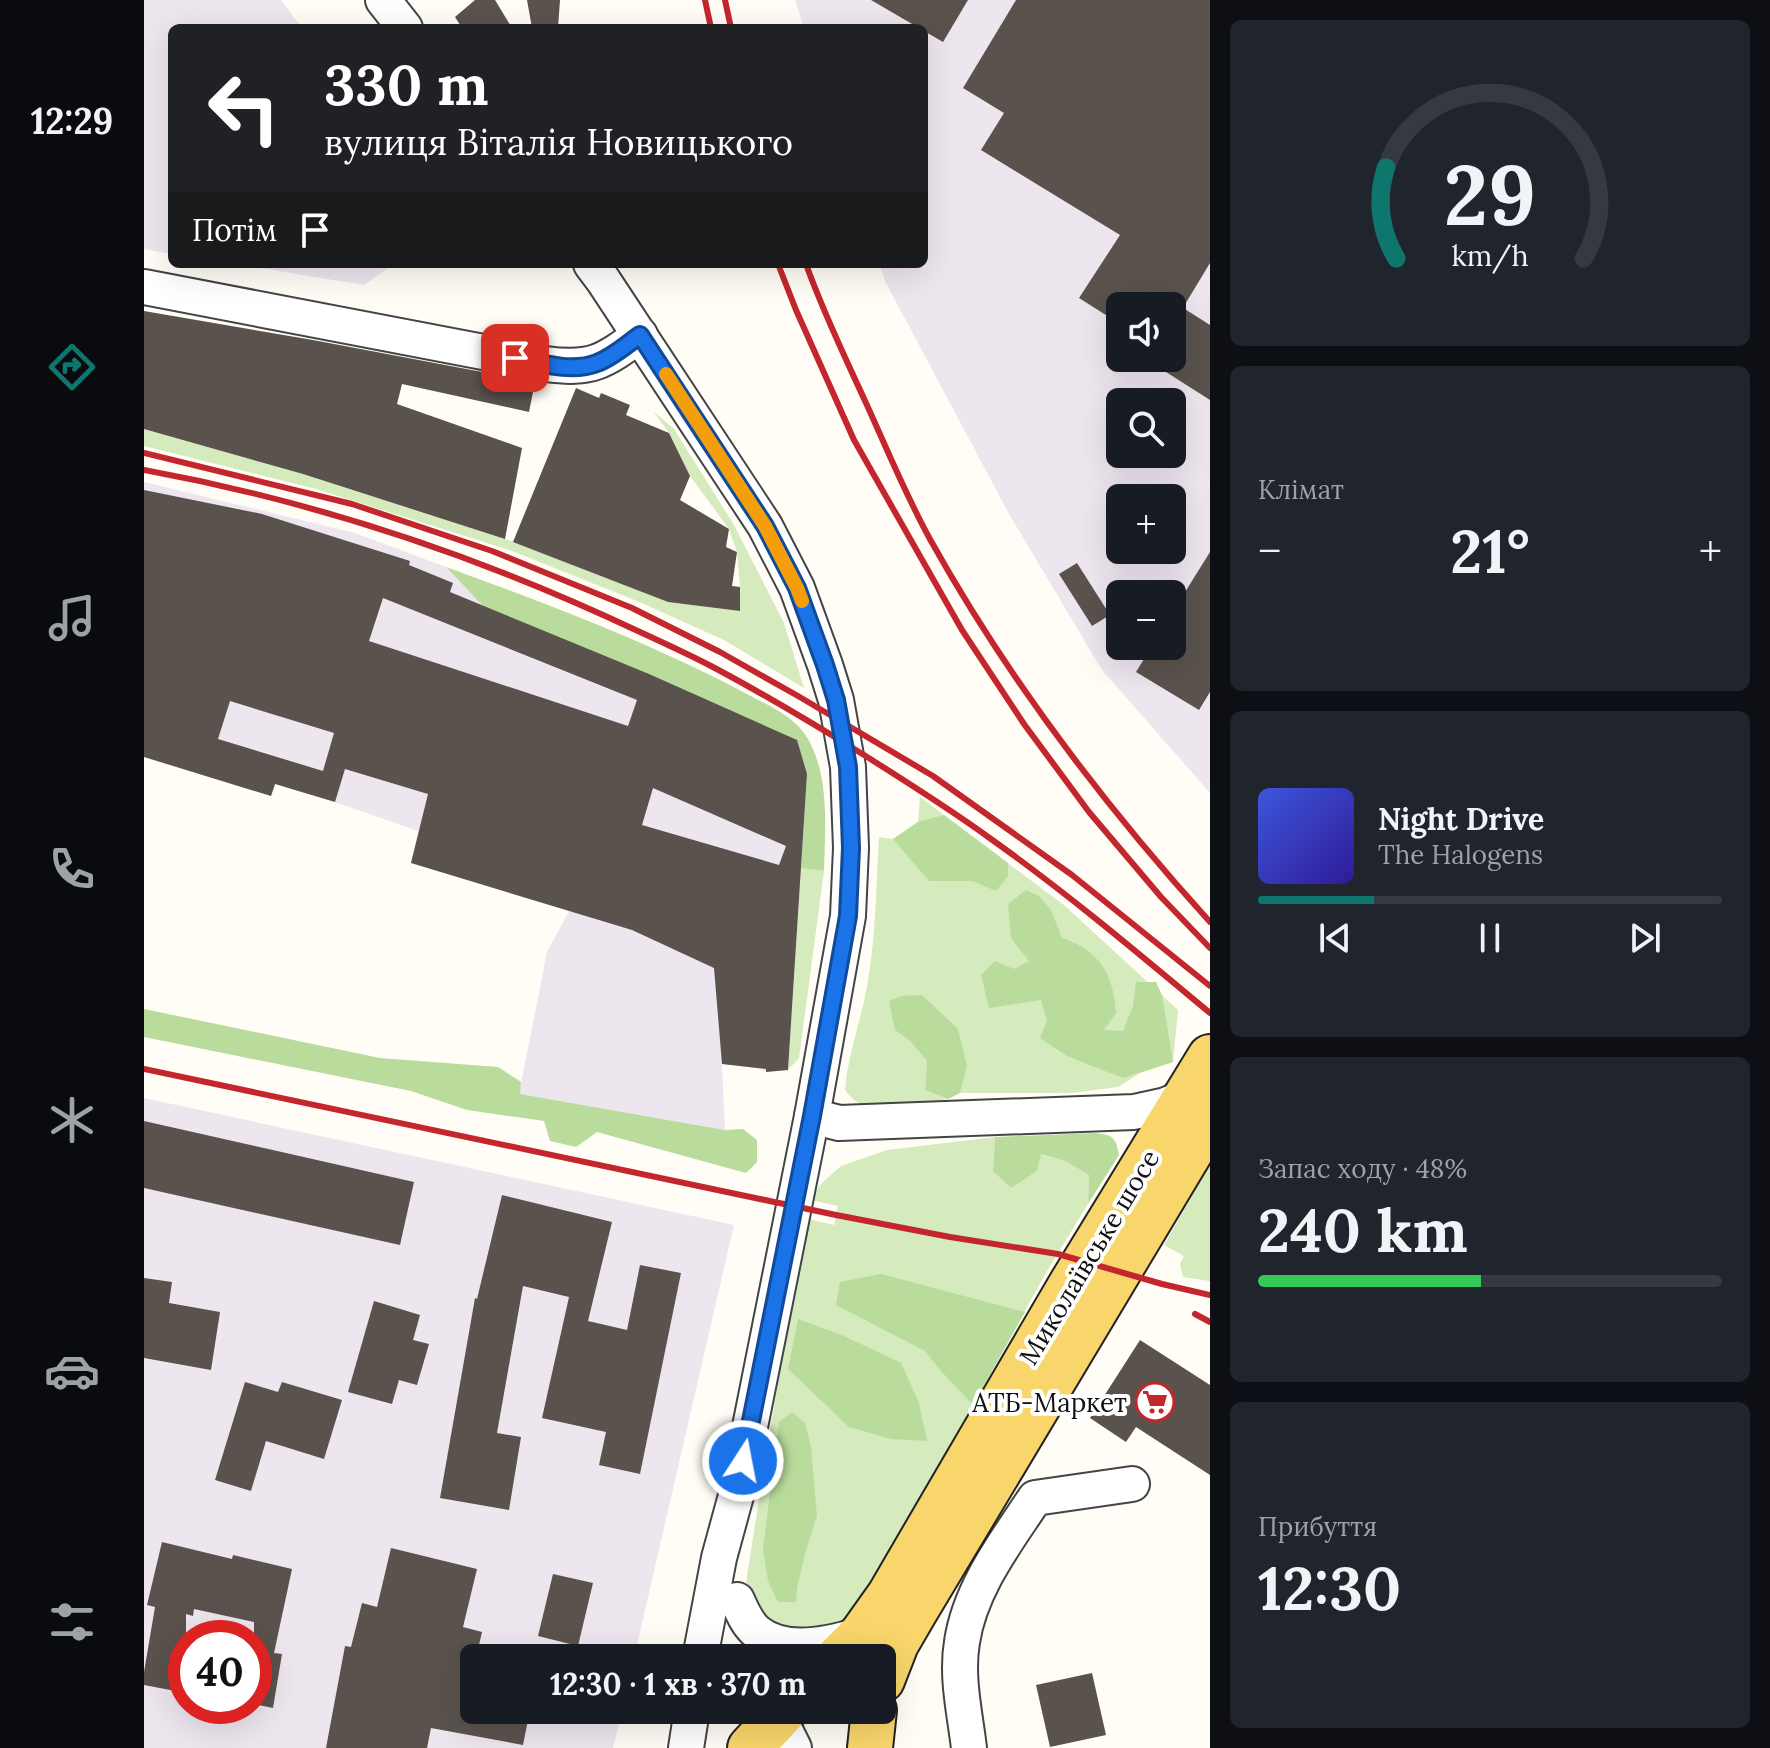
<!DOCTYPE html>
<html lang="uk">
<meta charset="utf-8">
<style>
:root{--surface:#171b24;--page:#20242c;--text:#f1f3f6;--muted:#9ea1a6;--line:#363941;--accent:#0f766e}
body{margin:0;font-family:Lora,serif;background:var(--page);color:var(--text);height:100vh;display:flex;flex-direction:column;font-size:30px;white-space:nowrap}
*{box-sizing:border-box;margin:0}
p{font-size:26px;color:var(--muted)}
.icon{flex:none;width:44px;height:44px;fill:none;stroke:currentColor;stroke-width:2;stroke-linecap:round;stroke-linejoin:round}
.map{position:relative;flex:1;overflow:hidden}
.side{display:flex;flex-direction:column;gap:20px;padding:20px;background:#0d0f14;width:560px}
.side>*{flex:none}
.hud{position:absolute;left:24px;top:24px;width:760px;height:244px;border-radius:12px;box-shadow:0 8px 32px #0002;background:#202124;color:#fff;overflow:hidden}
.controls{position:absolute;left:962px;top:292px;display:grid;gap:16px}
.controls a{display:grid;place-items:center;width:80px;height:80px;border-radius:12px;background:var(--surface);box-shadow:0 8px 32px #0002;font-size:40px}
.speed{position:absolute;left:24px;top:1620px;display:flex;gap:16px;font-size:40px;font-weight:700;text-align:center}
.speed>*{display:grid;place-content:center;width:104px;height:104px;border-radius:50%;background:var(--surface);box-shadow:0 8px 32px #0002;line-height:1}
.speed .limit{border:12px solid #d22;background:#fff;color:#111}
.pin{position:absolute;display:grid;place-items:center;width:68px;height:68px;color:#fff;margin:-34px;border-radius:16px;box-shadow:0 4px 12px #0006}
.me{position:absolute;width:88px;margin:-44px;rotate:11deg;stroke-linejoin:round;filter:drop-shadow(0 0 6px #0008)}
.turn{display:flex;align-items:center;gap:28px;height:168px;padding:0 24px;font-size:36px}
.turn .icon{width:104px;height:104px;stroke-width:2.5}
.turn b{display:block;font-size:56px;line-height:68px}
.then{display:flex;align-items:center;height:76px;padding:0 24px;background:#0003;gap:16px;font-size:30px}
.big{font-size:60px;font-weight:800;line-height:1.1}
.side .widget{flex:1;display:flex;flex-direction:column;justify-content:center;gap:12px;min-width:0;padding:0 28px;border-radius:12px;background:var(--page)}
.side .dial{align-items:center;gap:0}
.dial svg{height:208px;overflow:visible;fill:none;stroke:var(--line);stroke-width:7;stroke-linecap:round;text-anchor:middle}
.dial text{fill:var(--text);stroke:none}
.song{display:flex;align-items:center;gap:24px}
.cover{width:96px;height:96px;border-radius:12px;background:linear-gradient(135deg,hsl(230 70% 55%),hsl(250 70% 35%))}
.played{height:8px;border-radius:4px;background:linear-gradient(90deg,var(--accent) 25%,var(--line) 25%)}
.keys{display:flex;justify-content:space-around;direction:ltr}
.heat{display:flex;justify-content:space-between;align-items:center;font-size:44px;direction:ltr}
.charge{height:12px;border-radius:6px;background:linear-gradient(90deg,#34c759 48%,var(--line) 0)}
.trip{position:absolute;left:316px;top:1644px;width:436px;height:80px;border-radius:12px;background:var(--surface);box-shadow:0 8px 32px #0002;font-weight:800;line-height:80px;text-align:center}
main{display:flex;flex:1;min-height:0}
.tabs{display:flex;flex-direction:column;width:144px;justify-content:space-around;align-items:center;background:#090b0e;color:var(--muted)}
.tabs .icon{width:56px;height:56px}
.tabs .current{color:var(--accent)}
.tabs b{font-size:36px;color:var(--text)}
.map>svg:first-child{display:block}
.industrial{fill:#eee6ef;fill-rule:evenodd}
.green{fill:#d5ebbd}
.forest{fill:#b9dc9c}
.building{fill:#5a524d;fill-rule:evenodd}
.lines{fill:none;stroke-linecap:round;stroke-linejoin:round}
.minor-casing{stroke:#444;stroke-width:38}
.major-casing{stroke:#222;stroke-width:48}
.minor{stroke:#fff;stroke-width:34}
.major{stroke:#f9d66b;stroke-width:44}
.rail{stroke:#c4262e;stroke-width:6}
.route-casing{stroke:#114b97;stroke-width:20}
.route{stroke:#1a73e8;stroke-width:14}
.slow{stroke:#f59e0b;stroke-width:14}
.labels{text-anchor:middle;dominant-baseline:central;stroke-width:8;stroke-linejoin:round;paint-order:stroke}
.street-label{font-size:26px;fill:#111;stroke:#fff}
.poi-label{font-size:26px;fill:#111;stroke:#fff;text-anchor:end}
</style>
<main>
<nav class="tabs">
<b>12:29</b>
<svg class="icon current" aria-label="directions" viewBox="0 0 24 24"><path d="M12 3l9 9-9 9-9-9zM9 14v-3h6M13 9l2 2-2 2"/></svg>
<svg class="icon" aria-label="music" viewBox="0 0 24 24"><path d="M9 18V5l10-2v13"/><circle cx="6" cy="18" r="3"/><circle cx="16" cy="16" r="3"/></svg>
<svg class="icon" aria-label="phone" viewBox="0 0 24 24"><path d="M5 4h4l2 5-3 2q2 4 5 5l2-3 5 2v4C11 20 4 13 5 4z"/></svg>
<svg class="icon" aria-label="climate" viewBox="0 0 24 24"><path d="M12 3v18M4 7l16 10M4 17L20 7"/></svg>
<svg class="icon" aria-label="car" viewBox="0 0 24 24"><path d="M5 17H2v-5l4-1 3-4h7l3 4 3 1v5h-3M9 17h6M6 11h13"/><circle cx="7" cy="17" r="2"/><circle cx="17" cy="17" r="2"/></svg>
<svg class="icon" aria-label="filters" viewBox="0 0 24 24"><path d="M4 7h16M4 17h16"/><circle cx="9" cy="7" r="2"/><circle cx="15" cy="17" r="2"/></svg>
</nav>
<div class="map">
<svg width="1066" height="1748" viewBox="0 0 1066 1748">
<rect width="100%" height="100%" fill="#fffdf5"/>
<g class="industrial">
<path d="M0 0H137L158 28H28V254L0 249Z"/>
<path d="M651 0H1066V793L958 670 865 514 742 283 735 264H780V28H660ZM976 306H1028V358H976ZM976 402H1028V454H976ZM976 498H1028V550H976ZM976 594H1028V646H976Z"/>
<path d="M91 264H250L220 285Z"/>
<path d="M0 482 211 533 302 567 339 606 663 774 644 1070 622 1072 612 1068 578 1064 581 1130 375 1094 403 952 425 911 267 863 274 831 191 802 132 784 127 796 0 757Z"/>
<path d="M0 1098 590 1225 490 1658H330V1710H478L469 1748H0ZM42 1638H110V1706H42Z"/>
</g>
<g class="green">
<path d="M509 411 530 429 590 525 640 623 660 688 580 640 493 601 368 551 172 489 0 446V429L159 474 383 546 524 602 596 611V587L593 552 585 529 546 476 525 433Z"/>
<path d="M776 797 921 906 1034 1010 1029 1062 996 1073 974 1087 928 1093H816L823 1067 751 1030 766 1041 783 1061 781 1090 804 1099C780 1102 736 1113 715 1103 709 1100 705 1095 701 1090 704 1054 717 1021 723 986 732 937 732 887 735 837L749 839 774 822Z"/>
<path d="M657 868 680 871 655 1058 644 1070Z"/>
<path d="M851 1137 849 1171 896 1154 921 1161 945 1175 944 1204 903 1271 716 1607 692 1625 670 1634 621 1624 607 1607 602 1582 660 1218 690 1225 694 1206 667 1200 676 1185 697 1166 743 1150Z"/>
<path d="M1066 1165V1281L1039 1277 1036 1264 1040 1256 1020 1245Z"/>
</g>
<g class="forest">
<path d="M302 567C404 604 505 642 601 693 623 705 651 716 664 739 686 778 681 828 680 871L657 868 663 774 339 606Z"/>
<path d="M800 815 864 863V876L852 891 828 881H785L749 839 774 822Z"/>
<path d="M882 890 895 896 907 910 918 938C956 951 969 973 972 1013L960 1030 979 1031 989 1006 992 982H1012L1018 995 1029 1062 979 1078 923 1056 896 1038 903 1021 897 1000 845 1008 837 975 851 961 870 969 885 961 867 938 864 904Z"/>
<path d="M778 995 814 1029 823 1067 816 1093 804 1099 781 1090 783 1061 766 1041 751 1030 745 1001 757 996Z"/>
<path d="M0 1009 236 1058 354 1067 377 1082 376 1094 581 1130 599 1129 613 1140V1162L602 1173 453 1132 432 1147 406 1141 400 1121 323 1110 267 1091 0 1037Z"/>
<path d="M950 1133C968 1135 972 1136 975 1155L944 1204 945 1175 921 1161 897 1154 893 1171 867 1188 849 1171 851 1137Z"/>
<path d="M737 1274 881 1312 829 1405 796 1370 781 1351 692 1305 696 1282Z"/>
<path d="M654 1319 700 1336 757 1363 775 1403 783 1441 747 1439 705 1427 644 1369Z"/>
<path d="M648 1412 661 1423 667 1447 673 1516 662 1550 653 1588 652 1602H634L624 1581 619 1549 635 1422Z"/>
</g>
<g class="building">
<path d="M331 0H351L368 28H318L311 17Z"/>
<path d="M383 0H416L414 28H388Z"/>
<path d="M727 0H824L799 42 780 31V28H775Z"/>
<path d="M872 0H1066V263L1040 306H1036L1066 325V400L1000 358H1028V306H976V324L935 298 976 235 837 150 860 113 819 88Z"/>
<path d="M0 311 169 340 391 382 385 412 258 384 253 404 378 448 361 539 159 474 0 429Z"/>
<path d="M432 388 455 398 457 393 486 405 482 415 525 433 546 476 536 500 585 529 582 547 593 552 588 586 596 587V611L524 602 369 542Z"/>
<path d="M0 490 118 514 266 561 265 565 309 583 306 592 505 674 653 740 663 774 644 1070 622 1072V1069L578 1064 570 968 488 930 267 863 284 794 201 769 191 802 131 784 127 796 0 757ZM239 598 493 700 484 726 225 641ZM86 701 190 733 179 771 74 739ZM509 788 642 846 635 865 498 825Z"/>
<path d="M1066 552V692L1055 710 992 672 1008 646H1028V613Z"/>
<path d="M933 563 966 615 948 626 915 574Z"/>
<path d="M0 1121 270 1182 256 1245 0 1188Z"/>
<path d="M358 1195 468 1222 444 1321 483 1330 496 1265 537 1273 496 1474 455 1465 462 1432 398 1418 425 1297 379 1286 353 1433 377 1437 365 1510 296 1498 331 1298 333 1299Z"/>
<path d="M0 1278 28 1282 25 1303 76 1312 67 1370 0 1358Z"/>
<path d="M230 1301 276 1315 269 1340 285 1344 273 1385 255 1380 248 1404 204 1392Z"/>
<path d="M996 1340 1066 1385V1475L992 1427 982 1442 946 1418Z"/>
<path d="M101 1382 134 1392 138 1382 198 1400 180 1459 122 1441 107 1491 71 1480Z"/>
<path d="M18 1542 88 1559 89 1555 148 1569 130 1653 138 1654 129 1708 110 1704V1622L50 1609 49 1616 42 1614V1693L0 1685V1672L11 1607 3 1605Z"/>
<path d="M247 1548 333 1569 319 1627 338 1632 332 1658H330V1710H386L379 1745 287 1728 283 1748H182L201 1646 207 1647 218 1603 233 1607Z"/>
<path d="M409 1574 449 1583 434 1646 394 1636Z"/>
<path d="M948 1673 962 1735 906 1747 892 1685Z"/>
</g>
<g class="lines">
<defs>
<g id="minor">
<path d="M239 0 261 28"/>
<path d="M447 264 459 280 621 526 653 588 681 665 692 700 704 767 707 848 704 916 668 1116 593 1492 575 1558 556 1658"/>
<path d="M0 287 402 364C448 370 459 362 496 335"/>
<path d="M668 1116 695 1123 990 1112 1022 1105 1043 1096"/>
<path d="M593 1600C598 1611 603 1624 613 1632 641 1655 687 1644 718 1634"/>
<path d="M631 1710 650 1748"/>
<path d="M542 1748 548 1710"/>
<path d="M825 1748C821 1714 812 1677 818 1642 826 1588 862 1542 891 1498L988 1484"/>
</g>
<g id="major">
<path d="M694 1658 718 1634 745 1596 926 1286 1066 1057"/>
<path d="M738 1680 752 1644 770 1613 1066 1119"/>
<path d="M606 1748 641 1710"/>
<path d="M726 1748 730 1710"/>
</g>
</defs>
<use href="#minor" class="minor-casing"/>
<use href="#major" class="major-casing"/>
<use href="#minor" class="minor"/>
<use href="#major" class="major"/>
<g class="rail">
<path d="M561 0 567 28"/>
<path d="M581 0 587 28"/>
<path d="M634 264 652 310 710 440 818 630 880 724 945 812 1017 897 1066 948"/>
<path d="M662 264C679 312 701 357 722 403 743 449 762 496 787 541 864 679 960 805 1066 922"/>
<path d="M0 453 208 504 348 551 488 608 576 652 654 696 789 776 928 875 1066 986"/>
<path d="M0 470C170 501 340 558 496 632 520 643 544 654 567 666 620 694 670 724 720 755 763 782 806 809 847 839 923 893 994 953 1066 1013"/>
<path d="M0 1069 692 1215 806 1237 914 1254 1018 1284 1066 1295"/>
<path d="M1051 1314 1066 1322"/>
</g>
</g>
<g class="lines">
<defs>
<path id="route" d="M371 358C396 363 428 373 453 363 469 357 482 345 496 335L621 526 653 588 681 665 692 700 704 767 707 848 704 916 668 1116 599 1461"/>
</defs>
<use href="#route" class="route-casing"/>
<use href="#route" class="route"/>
<path class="slow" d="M522 374 621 526 653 588 658 601"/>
</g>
<defs>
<symbol id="supermarket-ring" viewBox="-11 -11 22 22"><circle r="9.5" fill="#fff" stroke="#c4262e" stroke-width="1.5"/><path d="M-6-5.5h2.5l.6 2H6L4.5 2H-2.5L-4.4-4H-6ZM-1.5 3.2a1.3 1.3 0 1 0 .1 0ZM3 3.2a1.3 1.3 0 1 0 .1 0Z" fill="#c4262e"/></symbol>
</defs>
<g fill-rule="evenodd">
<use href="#supermarket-ring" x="989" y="1380" width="44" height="44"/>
</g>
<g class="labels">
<g class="street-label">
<text transform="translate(945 1257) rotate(-59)">Миколаївське шосе</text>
</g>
<g class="poi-label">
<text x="983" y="1402">АТБ-Маркет</text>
</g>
</g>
</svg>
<div class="controls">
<a><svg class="icon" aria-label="sound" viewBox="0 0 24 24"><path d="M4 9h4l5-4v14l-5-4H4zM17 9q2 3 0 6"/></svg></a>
<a><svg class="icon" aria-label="search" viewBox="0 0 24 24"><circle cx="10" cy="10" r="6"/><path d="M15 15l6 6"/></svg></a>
<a>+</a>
<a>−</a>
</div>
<div class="speed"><div class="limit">40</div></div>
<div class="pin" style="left:371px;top:358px;background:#d93025"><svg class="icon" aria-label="arrive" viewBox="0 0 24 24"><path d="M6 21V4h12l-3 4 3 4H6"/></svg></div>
<svg class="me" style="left:599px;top:1461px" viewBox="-20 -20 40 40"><circle r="17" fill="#1a73e8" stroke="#fff" stroke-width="3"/><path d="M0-11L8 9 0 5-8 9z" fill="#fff"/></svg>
<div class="trip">12:30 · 1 хв · 370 m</div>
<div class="hud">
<div class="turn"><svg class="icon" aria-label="left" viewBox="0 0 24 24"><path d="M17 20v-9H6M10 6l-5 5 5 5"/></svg><div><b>330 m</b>вулиця Віталія Новицького</div></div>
<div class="then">Потім<svg class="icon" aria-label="arrive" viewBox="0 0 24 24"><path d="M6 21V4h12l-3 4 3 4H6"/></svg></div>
</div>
</div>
<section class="side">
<div class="widget dial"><svg viewBox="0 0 100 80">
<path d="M14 69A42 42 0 1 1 86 69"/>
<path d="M14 69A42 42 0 0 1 10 34" stroke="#0f766e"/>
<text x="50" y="56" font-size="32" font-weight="700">29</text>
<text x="50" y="72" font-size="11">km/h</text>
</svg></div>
<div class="widget"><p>Клімат</p>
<div class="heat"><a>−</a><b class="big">21°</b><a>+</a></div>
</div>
<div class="widget">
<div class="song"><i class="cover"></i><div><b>Night Drive</b><p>The Halogens</p></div></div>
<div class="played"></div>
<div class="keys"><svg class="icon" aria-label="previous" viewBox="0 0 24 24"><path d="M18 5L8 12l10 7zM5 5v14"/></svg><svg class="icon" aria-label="pause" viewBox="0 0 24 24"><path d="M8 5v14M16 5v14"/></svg><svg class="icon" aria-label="next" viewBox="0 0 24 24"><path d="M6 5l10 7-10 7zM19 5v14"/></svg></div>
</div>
<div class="widget"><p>Запас ходу · 48%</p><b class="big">240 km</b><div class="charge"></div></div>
<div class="widget"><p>Прибуття</p><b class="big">12:30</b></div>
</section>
</main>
